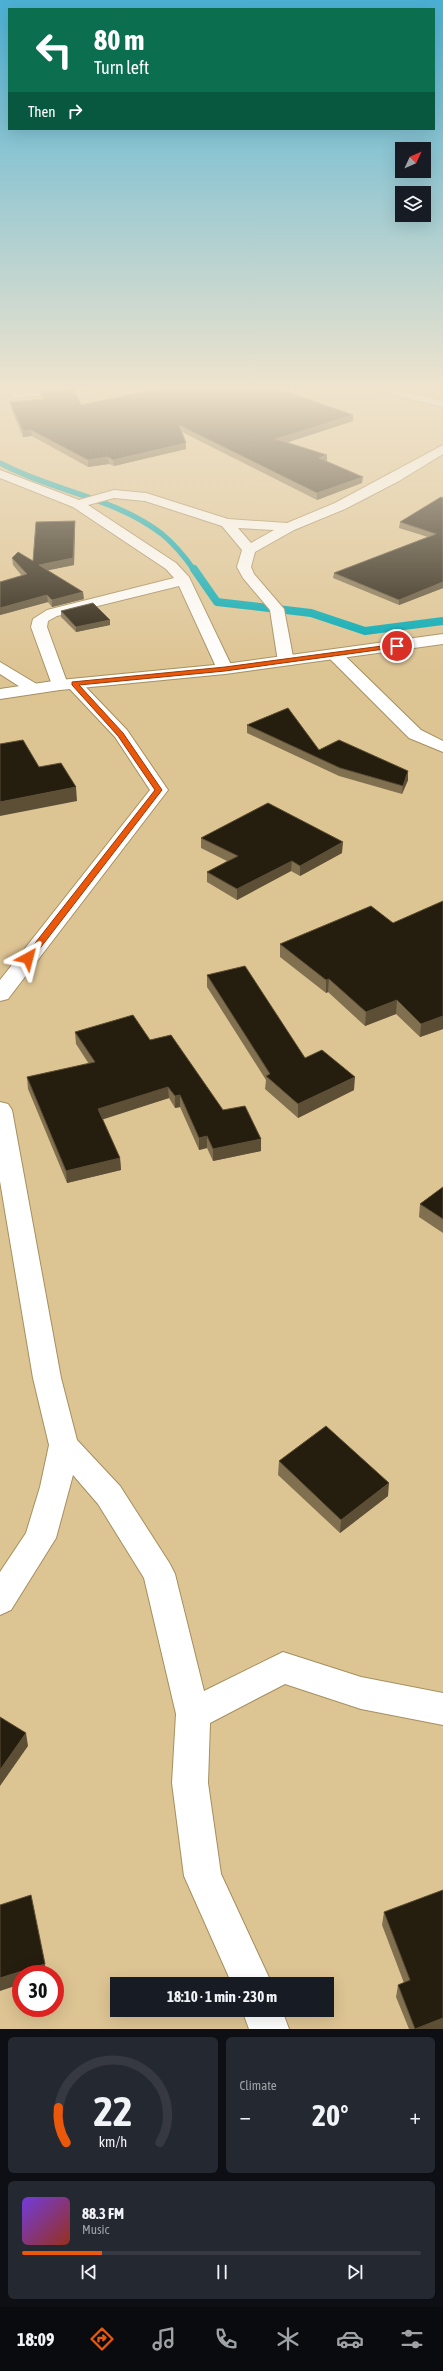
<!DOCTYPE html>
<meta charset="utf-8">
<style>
:root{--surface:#171b24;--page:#242831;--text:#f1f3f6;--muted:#9ea1a6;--line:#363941;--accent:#ea580c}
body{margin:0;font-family:"Asap Condensed",sans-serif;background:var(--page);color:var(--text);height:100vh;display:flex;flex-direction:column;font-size:15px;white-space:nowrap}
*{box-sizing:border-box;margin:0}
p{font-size:13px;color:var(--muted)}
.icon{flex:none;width:22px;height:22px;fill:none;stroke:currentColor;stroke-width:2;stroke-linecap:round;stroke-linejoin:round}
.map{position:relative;height:2029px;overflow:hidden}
.side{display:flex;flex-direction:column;gap:8px;padding:8px;background:#0d0f14;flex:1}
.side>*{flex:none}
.guide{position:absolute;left:8px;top:8px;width:427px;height:122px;border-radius:0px;box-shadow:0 4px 16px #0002;background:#0b6e4f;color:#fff;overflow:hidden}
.needle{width:26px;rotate:46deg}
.buttons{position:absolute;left:395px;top:142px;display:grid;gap:8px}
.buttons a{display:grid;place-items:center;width:36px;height:36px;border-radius:0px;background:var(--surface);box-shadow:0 4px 16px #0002;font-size:20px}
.speed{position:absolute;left:12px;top:1965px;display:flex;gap:8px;font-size:20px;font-weight:700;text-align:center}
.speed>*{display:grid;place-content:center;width:52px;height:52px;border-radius:50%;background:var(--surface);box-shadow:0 4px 16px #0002;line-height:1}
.speed .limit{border:6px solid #d22;background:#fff;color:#111}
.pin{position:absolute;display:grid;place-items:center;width:34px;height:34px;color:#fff;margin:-17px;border:2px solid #fff;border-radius:50%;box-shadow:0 1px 4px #0007}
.me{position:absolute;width:44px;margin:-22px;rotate:38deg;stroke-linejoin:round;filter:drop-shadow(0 0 3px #0008)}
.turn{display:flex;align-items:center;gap:14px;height:84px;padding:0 20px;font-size:18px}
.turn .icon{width:52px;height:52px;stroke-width:2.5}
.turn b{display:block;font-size:28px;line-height:34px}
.then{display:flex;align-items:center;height:38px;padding:0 20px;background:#0003;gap:8px;font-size:15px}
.big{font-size:30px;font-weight:700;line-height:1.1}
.side .card{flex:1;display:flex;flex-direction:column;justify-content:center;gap:6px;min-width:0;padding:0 14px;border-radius:6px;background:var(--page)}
.side .dial{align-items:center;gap:0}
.dial svg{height:104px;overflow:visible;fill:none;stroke:var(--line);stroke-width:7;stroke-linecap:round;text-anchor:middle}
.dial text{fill:var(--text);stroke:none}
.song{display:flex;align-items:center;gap:12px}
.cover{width:48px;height:48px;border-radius:6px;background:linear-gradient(135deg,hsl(260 70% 55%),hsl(10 70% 35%))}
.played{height:4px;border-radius:2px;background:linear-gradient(90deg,var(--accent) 20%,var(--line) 20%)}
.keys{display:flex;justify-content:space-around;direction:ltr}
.heat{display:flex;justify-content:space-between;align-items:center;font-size:22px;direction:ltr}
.side .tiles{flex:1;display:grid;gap:8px;grid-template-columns:1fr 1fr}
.card:last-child{grid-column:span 2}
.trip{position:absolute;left:110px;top:1977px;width:224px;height:40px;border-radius:0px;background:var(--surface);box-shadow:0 4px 16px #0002;font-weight:700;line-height:40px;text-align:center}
.dock{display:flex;height:64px;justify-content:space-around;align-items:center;background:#090b0e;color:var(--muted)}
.dock .icon{width:28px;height:28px}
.dock .on{color:var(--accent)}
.dock b{font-size:18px;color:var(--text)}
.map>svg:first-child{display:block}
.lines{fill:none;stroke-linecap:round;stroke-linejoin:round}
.stream-far1{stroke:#01aab6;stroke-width:5.5}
.stream{stroke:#01aab6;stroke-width:8}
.minor-casing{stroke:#a68f5f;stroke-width:2}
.tertiary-casing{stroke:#a68f5f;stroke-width:2}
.minor{fill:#fff;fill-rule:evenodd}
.tertiary{fill:#fff;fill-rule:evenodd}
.wall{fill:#817050}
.shaded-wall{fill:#5c4f36}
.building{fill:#251d0e;stroke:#5c4f36}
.route{fill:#ea580c;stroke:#983908}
</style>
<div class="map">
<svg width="443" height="2029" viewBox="0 0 443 2029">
<rect width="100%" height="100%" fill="#ddc493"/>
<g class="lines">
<path class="stream-far1" d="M0 463C52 491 114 497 162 534 174 544 185 557 194 570"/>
<path class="stream" d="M194 569 217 602 311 613 365 631 443 621"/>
<defs>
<g id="minor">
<path d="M75 386H107L102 389 15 398 9 395 15 392Z"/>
<path d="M366 386H382L443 401V407L367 388Z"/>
<path d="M443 445V454L399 481 345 509 294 530 255 552 251 567 254 574 284 609 294 662 292 665H280L278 662 270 610 243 578 237 567 242 550 222 526 145 501 114 498 88 505 176 563 189 577 233 669 231 672H219L217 669 179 586 57 616 48 621 47 627 67 682 74 679 80 681 127 730 168 790 8 999 0 1001V980L150 790 115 737 67 686 60 690 54 688 52 685 31 627 33 619 47 610 174 578 166 569 73 507 0 478V470L79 500 114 490 146 493 228 519 287 523 335 503ZM238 528 274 530 251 543Z"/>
<path d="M335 650 341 652 421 730 443 741V752L409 738 329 658 327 655 329 652Z"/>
<path d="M0 662 40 686 42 689 40 692H28L0 674Z"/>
<path d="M0 1102 8 1104 12 1110 61 1378 77 1440 120 1486 170 1564 175 1574 204 1691 283 1652 361 1677 443 1693V1725L361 1709 285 1684 210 1723 208 1783 221 1874 272 1984H232L184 1876 172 1783 176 1714 144 1578 98 1504 73 1475 56 1538 11 1610 0 1615V1572L26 1533 40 1487 49 1445 33 1378 0 1181Z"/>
<path d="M242 2010H282L289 2029H249Z"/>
</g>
<path id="tertiary" d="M443 634V644L225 674 60 690 0 699V689L60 680 225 664Z"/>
</defs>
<use href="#minor" class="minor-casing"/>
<use href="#tertiary" class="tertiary-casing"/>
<use href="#minor" class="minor"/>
<use href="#tertiary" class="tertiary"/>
</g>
<g class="wall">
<path d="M41 391 81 405 353 415V421L286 443 327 462 362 483 317 500 182 432 186 449 114 466 109 464 88 467 32 436 23 437 11 408 10 402 42 399 41 397Z"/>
<path d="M441 497 443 588 399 605 333 578 334 573 428 537 399 528 400 522Z"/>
<path d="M75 528 74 565 48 570 84 599 52 607 48 602 0 615V582L22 576 13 565 12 558 33 561Z"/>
<path d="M61 611 110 620V625L76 632 61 617Z"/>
<path d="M247 725 408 780 402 794 339 776 247 733Z"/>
<path d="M201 838 342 853 300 876 291 871 237 900 207 882V872L227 861 201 848Z"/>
<path d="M443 901V1029L420 1037 396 1014 365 1026 328 992 326 993 280 957V944L393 923Z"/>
<path d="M207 975 305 1058 354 1090 298 1118 265 1089 266 1080 207 987Z"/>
<path d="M75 1032 150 1040 223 1110 261 1139V1151L213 1161 207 1148 199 1150 180 1107 175 1108 169 1098 102 1119 120 1158 121 1170 67 1183 28 1089 27 1077 89 1064 76 1044Z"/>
<path d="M443 1187V1233L419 1217 420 1204Z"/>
<path d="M279 1461 388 1496 340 1533 278 1475Z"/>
<path d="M443 1890V2029H409L396 1997 398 1985 404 1983 382 1925 384 1912Z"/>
</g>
<g class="shaded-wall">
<path d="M37 386H65L37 388Z"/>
<path d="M353 415V421L276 446V439Z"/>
<path d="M31 430 32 436 23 437V431Z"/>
<path d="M186 443V449L114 466 113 460Z"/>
<path d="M327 455V462L319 458Z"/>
<path d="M108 457 109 464 88 467V460Z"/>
<path d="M363 477 362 483 317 500V493Z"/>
<path d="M75 521V528L74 565 40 572 39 565Z"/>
<path d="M443 582V588L399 605V600Z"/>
<path d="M83 592 84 599 52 607V600Z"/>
<path d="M47 595 48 602 0 615V608Z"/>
<path d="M110 620V625L76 632V627Z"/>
<path d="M408 771V780L402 794 403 786Z"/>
<path d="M76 787 77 801 0 816V802Z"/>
<path d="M343 842 342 853 300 876V866Z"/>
<path d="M292 861 291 871 237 900V889Z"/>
<path d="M329 979 328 992 326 993V980Z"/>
<path d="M397 1000 396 1014 365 1026 366 1012Z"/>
<path d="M443 1016V1029L420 1037 421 1024Z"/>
<path d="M355 1077 354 1090 298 1118V1104Z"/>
<path d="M168 1087 169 1098 98 1121V1109Z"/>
<path d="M180 1095V1107L175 1108V1096Z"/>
<path d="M207 1136V1148L199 1150V1138Z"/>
<path d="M261 1139V1151L213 1161V1149Z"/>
<path d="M120 1158 121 1170 67 1183 66 1171Z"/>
<path d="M389 1483 388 1496 340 1533 341 1520Z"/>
<path d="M26 1733 28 1746 0 1786V1770Z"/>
<path d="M45 1964 46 1974H21V1984L0 1991V1978Z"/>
<path d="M443 2018V2029H415Z"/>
</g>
<g class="building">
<path d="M172 386H271L353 415 276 439 327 455 319 458 363 477 317 493 179 425 186 443 113 460 108 457 88 460 31 430 23 431 10 402 45 399 41 391 73 388 81 405Z"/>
<path d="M441 497 443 498V582L399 600 334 573 436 534 400 522Z"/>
<path d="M75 521 73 558 39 565 83 592 52 600 47 595 0 608V582L27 574 12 558 18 552 33 561 36 522Z"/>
<path d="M93 603 110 620 76 627 61 611Z"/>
<path d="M288 708 319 750 339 740 408 771 403 786 340 768 247 725Z"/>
<path d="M23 740 39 767 61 763 76 787 0 802V744Z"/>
<path d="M268 803 343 842 300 866 292 861 237 889 207 872 238 856 201 838Z"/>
<path d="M443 901V1016L421 1024 397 1000 366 1012 329 979 326 980 280 944 371 906 393 923Z"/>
<path d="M245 966 305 1058 322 1050 355 1077 298 1104 266 1076 270 1074 207 975Z"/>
<path d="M133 1015 150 1040 171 1035 223 1110 245 1106 261 1139 213 1149 207 1136 199 1138 180 1095 175 1096 168 1087 98 1109 120 1158 66 1171 27 1077 95 1062 75 1032Z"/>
<path d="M443 1187V1219L420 1204Z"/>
<path d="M326 1426 389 1483 341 1520 279 1461Z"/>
<path d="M0 1717 26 1733 0 1770Z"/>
<path d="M443 1890V2018L415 2029 398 1985 410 1980 384 1912Z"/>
<path d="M31 1895 45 1964 0 1978V1905Z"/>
</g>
<linearGradient id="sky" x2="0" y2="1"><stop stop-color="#4bb0d4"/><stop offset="0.58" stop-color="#f0e4ce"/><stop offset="1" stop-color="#f0e4ce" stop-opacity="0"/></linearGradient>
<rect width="443" height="670" fill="url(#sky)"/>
<path class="route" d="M397 644 399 647 225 671 79 685 123 733 162 790 31 960H25V956L155 790 118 736 72 685V682L225 667Z"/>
</svg>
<div class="buttons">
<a><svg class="needle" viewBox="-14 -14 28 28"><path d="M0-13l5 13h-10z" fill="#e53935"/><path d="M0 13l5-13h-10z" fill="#9ea1a6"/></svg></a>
<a><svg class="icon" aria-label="layers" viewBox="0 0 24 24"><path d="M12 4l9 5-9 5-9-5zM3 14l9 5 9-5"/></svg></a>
</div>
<div class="speed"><div class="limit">30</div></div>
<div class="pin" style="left:397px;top:646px;background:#d93025"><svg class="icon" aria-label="arrive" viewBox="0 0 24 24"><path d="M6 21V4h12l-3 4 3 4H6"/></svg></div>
<svg class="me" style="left:28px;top:958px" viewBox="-20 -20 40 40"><path d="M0-17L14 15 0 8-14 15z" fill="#ea580c" stroke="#fff" stroke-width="4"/></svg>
<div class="trip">18:10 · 1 min · 230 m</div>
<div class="guide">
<div class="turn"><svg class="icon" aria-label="left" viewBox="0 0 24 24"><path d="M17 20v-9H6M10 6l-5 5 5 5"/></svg><div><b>80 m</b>Turn left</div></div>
<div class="then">Then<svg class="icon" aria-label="right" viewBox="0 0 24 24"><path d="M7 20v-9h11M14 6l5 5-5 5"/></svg></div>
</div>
</div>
<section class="side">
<div class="tiles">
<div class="card dial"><svg viewBox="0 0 100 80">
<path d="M14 69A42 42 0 1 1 86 69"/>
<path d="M14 69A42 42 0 0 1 8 42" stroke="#ea580c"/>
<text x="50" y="56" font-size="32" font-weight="700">22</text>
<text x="50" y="72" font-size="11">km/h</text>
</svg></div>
<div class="card"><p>Climate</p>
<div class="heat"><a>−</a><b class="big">20°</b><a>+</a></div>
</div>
<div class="card">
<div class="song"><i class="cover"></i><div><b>88.3 FM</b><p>Music</p></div></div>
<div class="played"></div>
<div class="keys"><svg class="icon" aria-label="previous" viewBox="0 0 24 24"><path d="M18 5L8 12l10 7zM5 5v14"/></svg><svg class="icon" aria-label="pause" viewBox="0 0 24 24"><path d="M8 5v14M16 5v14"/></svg><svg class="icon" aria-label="next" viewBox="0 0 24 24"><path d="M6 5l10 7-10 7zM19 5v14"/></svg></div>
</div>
</div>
</section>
<nav class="dock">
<b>18:09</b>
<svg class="icon on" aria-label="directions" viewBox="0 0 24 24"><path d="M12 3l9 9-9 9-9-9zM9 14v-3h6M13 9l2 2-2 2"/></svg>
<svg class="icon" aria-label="music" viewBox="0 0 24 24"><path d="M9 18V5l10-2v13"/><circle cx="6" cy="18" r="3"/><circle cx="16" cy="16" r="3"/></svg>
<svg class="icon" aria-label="phone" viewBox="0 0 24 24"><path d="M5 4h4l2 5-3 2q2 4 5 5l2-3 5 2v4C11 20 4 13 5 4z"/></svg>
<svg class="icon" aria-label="climate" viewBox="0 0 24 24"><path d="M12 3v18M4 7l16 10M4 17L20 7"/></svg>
<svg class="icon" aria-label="car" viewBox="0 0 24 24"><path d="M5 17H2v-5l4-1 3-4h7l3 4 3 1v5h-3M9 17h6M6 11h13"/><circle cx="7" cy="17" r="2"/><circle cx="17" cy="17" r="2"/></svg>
<svg class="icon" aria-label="filters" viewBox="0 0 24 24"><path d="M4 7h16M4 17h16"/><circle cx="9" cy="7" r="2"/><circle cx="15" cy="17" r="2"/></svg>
</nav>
